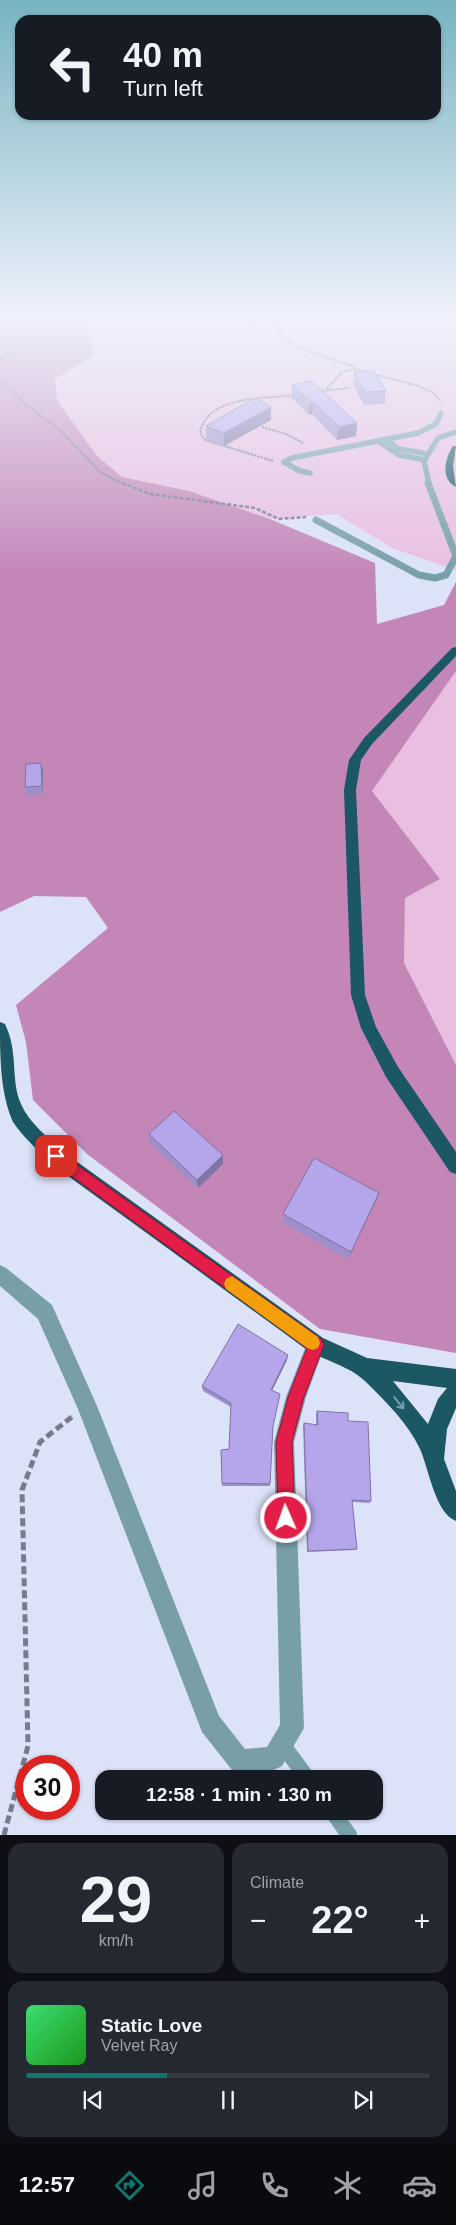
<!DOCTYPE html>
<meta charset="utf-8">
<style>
:root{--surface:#171b24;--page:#242831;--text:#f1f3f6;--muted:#9ea1a6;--line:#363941;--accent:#0f766e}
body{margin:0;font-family:Helvetica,sans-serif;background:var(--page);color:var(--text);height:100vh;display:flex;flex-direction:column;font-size:19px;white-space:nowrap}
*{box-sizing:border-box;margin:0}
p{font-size:16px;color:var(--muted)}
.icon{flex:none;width:28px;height:28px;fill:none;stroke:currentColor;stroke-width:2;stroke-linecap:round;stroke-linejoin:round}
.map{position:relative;height:1835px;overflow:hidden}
.panel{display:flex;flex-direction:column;gap:8px;padding:8px;background:#0d0f14;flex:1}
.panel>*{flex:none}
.guide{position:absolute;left:15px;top:15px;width:426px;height:105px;border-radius:15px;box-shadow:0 1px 4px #0004;background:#171b24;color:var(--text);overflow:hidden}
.speed{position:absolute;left:15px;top:1755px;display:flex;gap:10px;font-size:25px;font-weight:700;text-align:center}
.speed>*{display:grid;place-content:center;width:65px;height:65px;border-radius:50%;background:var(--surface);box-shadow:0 1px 4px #0004;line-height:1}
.speed .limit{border:8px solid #d22;background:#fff;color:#111}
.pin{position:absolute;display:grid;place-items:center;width:42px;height:42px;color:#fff;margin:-21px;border-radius:10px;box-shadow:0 2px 8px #0006}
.me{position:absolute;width:55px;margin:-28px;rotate:358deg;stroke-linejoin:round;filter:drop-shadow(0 0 4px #0008)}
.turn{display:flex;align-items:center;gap:18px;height:105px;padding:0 25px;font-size:22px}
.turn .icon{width:65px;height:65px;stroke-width:2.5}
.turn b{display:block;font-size:35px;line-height:42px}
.big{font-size:38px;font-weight:600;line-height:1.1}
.panel .card{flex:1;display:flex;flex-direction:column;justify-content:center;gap:8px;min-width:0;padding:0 18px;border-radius:15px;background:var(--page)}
.panel .dial{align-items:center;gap:0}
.dial b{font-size:65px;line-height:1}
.song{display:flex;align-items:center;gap:15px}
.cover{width:60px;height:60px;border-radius:8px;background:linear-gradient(135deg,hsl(140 70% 55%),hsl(120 70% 35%))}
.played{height:5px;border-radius:2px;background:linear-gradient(90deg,var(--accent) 35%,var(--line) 35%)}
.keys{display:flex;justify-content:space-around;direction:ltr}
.heat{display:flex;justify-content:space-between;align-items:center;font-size:28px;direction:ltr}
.panel .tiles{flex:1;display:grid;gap:8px;grid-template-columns:1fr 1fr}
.card:last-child{grid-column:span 2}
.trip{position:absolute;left:95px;top:1770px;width:288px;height:50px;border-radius:15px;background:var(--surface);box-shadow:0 1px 4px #0004;font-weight:600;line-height:50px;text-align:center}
.menu{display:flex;height:80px;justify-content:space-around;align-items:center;background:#090b0e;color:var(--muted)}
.menu .icon{width:35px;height:35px}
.menu .on{color:var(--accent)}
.menu b{font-size:22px;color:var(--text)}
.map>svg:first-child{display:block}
.green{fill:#e9bee0}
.forest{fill:#c386b7}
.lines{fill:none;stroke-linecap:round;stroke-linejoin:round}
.path-far2{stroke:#767b8f;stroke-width:2;stroke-dasharray:2.5 1;stroke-linecap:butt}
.path-far1{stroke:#767b8f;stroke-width:2.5;stroke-dasharray:4 2;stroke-linecap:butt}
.path{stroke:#767b8f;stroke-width:5;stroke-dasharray:8 4;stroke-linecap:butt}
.service-far2{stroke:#789fa8;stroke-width:5.5}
.service-far1{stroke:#789fa8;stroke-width:7}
.service{stroke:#789fa8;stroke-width:16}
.minor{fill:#789fa8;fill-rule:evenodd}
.trunk{fill:#1c5864;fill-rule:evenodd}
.wall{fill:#9c8fca}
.shaded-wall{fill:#7f74a4}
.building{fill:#b5a6eb;stroke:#7f74a4}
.oneway{stroke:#7c9dae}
.route{fill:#e11d48;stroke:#92132f}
.slow{fill:#f59e0b}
</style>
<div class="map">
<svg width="456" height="1835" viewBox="0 0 456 1835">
<rect width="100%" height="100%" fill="#dce2f8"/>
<g class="green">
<path d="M85 319H456V570L392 548 336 514 270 519 189 491 122 477 97 456 57 400 55 379 94 355Z"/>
<path d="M456 671V1065L404 963 405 898 440 879 372 791Z"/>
</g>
<path class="forest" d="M0 319H85L94 355 55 379 57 400 97 456 122 477 189 491 270 519 375 563 377 624 444 605 456 582V671L372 791 440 879 405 898 404 963 456 1065V1353L320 1329 87 1154 33 1100 26 1042 16 1005 108 928 86 897 34 896 0 912Z"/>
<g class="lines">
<g class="path-far2">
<path d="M266 319 295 347 355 367"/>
<path d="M0 360 24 338 9 319"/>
<path d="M0 378 29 407 61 431 100 472 123 484"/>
<path d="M327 389 342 372 355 369 418 386 434 393 441 402"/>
<path d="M319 391 350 388"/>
<path d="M262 427 286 434 303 443"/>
<path d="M273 461 205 440 200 433C207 395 265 399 295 395"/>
</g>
<path class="path-far1" d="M122 483 150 494 255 508 279 519 306 517"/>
<path class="path" d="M4 1835 28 1746 22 1490 40 1442 73 1416"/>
<g class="service-far2">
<path d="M387 440 398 449 423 453"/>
<path d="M378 441 399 455 425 460"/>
<path d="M310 473 300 471 284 462 292 458 418 433 436 424 441 413"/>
<path d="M429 484 424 461 438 438 456 432"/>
</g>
<path class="service-far1" d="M316 520 419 575 435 578 446 575 456 556 428 483"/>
<g class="service">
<path d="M282 1744 308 1779"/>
<path d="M332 1811 349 1835"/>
</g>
<path class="minor" d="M0 1265 6 1268 52 1305 97 1406 219 1716 245 1749 267 1747 280 1725 274 1442 286 1397 309 1338 316 1336 323 1338 325 1345 306 1397 294 1442 304 1728 282 1766 274 1770 240 1774 232 1770 202 1732 78 1409 38 1319 0 1286Z"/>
<g class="trunk">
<path d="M453 446H456L453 466 456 487C440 479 445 458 453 446Z"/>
<path d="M456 647V656L372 744 361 760 356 790 365 995 376 1027 398 1067 456 1152V1174L450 1172 386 1077 361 1028 351 995 344 790 349 760 364 738 452 648Z"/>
<path d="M0 1022 5 1024C19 1053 10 1079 21 1104 29 1123 48 1137 62 1151L323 1338 367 1358 456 1369V1408L447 1429 444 1459 456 1491V1521C435 1513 429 1469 420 1449 408 1423 386 1402 366 1382 349 1365 323 1361 303 1347 219 1286 135 1224 50 1163 38 1150 23 1137 13 1122 0 1093 0 1055 0 1022ZM393 1381 447 1388 438 1399 428 1424Z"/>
</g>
</g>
<g class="wall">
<path d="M354 372 386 391 385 404 364 405 353 384Z"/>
<path d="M292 385 357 423 356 436 337 440 312 414 309 415 291 397Z"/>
<path d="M271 420 224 446 206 439V426Z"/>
<path d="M41 763 43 771V794L27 795 25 787Z"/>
<path d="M149 1134 223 1164 198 1188 150 1143Z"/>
<path d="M379 1193 376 1201 348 1259 282 1222 283 1214Z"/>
<path d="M287 1360 272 1391 273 1426 270 1484V1486H222L221 1450 229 1449 231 1407 203 1391 202 1386Z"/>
<path d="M317 1411 348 1421 371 1501 369 1503 352 1502 357 1549 355 1550 307 1552 303 1426 304 1423 316 1425V1414Z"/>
</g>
<g class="shaded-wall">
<path d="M310 402H313L312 414 309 415Z"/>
<path d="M271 407V420L224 446V433Z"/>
<path d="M357 423 356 436 337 440 339 427Z"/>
<path d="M41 763 43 771V794L42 786Z"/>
<path d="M223 1155V1164L198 1188 197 1180Z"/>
<path d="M379 1193 376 1201 348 1259 351 1252Z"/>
<path d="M288 1355 287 1360 270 1394 271 1390Z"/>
</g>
<g class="building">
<path d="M374 371 386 391 365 392 354 372Z"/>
<path d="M311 381 357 423 339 427 313 402H310L292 385Z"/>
<path d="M255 398 271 407 224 433 206 426Z"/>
<path d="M41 763 42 786 25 787 26 764Z"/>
<path d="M174 1111 223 1155 197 1180 149 1134Z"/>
<path d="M314 1158 379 1193 351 1252 283 1214Z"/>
<path d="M238 1324 288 1355 271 1390 280 1394 273 1426 270 1484 222 1483 221 1450 229 1449 231 1403 202 1386Z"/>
<path d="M317 1411 348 1413V1421L368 1422 371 1501 352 1500 357 1549 308 1551 304 1423 318 1425Z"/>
</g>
<defs><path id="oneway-shaft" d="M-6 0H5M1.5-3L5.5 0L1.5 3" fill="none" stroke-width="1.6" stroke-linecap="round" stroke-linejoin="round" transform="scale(1.25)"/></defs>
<use class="oneway" href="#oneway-shaft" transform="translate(399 1403) rotate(51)"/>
<linearGradient id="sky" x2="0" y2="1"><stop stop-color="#78b4c1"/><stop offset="0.55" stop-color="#eff2fc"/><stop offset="1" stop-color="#eff2fc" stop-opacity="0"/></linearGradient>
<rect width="456" height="576" fill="url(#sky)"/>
<path class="route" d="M56 1150 321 1339 324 1345 304 1397 292 1442 295 1518 293 1525 286 1527 280 1525 278 1518 276 1442 288 1397 307 1348 51 1161 49 1156 51 1152Z"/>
<path class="slow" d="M232 1276 318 1337 320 1343 318 1348 313 1350 307 1348 226 1289 224 1284 226 1279Z"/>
</svg>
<div class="speed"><div class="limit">30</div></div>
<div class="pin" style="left:56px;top:1156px;background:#d93025"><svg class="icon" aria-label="arrive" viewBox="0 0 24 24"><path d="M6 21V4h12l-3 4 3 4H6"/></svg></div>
<svg class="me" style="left:286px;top:1518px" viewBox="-20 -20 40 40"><circle r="17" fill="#e11d48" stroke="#fff" stroke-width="3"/><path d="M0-11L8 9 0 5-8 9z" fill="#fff"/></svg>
<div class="trip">12:58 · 1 min · 130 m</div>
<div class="guide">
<div class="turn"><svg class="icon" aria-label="left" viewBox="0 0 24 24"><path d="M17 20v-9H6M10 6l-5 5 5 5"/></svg><div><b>40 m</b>Turn left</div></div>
</div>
</div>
<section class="panel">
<div class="tiles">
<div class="card dial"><b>29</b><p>km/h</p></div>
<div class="card"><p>Climate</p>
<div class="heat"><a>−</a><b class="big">22°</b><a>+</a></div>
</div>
<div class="card">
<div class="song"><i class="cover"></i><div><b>Static Love</b><p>Velvet Ray</p></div></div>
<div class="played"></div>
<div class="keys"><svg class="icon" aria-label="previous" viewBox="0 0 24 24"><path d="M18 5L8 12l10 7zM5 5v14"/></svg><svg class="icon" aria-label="pause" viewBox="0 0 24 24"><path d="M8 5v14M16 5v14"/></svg><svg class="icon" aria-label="next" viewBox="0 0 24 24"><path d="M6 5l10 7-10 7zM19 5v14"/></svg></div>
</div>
</div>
</section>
<nav class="menu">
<b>12:57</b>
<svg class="icon on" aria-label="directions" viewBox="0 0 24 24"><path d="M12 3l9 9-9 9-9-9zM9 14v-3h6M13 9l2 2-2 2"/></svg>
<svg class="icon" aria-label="music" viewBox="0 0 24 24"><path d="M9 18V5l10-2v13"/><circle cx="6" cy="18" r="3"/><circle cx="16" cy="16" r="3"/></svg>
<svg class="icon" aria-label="phone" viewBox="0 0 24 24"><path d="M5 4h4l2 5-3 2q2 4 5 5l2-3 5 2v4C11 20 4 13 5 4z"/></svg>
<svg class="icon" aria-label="climate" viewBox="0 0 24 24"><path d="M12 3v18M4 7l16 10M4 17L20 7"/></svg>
<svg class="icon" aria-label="car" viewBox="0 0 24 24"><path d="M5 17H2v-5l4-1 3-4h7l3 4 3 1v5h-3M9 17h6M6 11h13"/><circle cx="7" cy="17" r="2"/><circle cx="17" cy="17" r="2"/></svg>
</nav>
